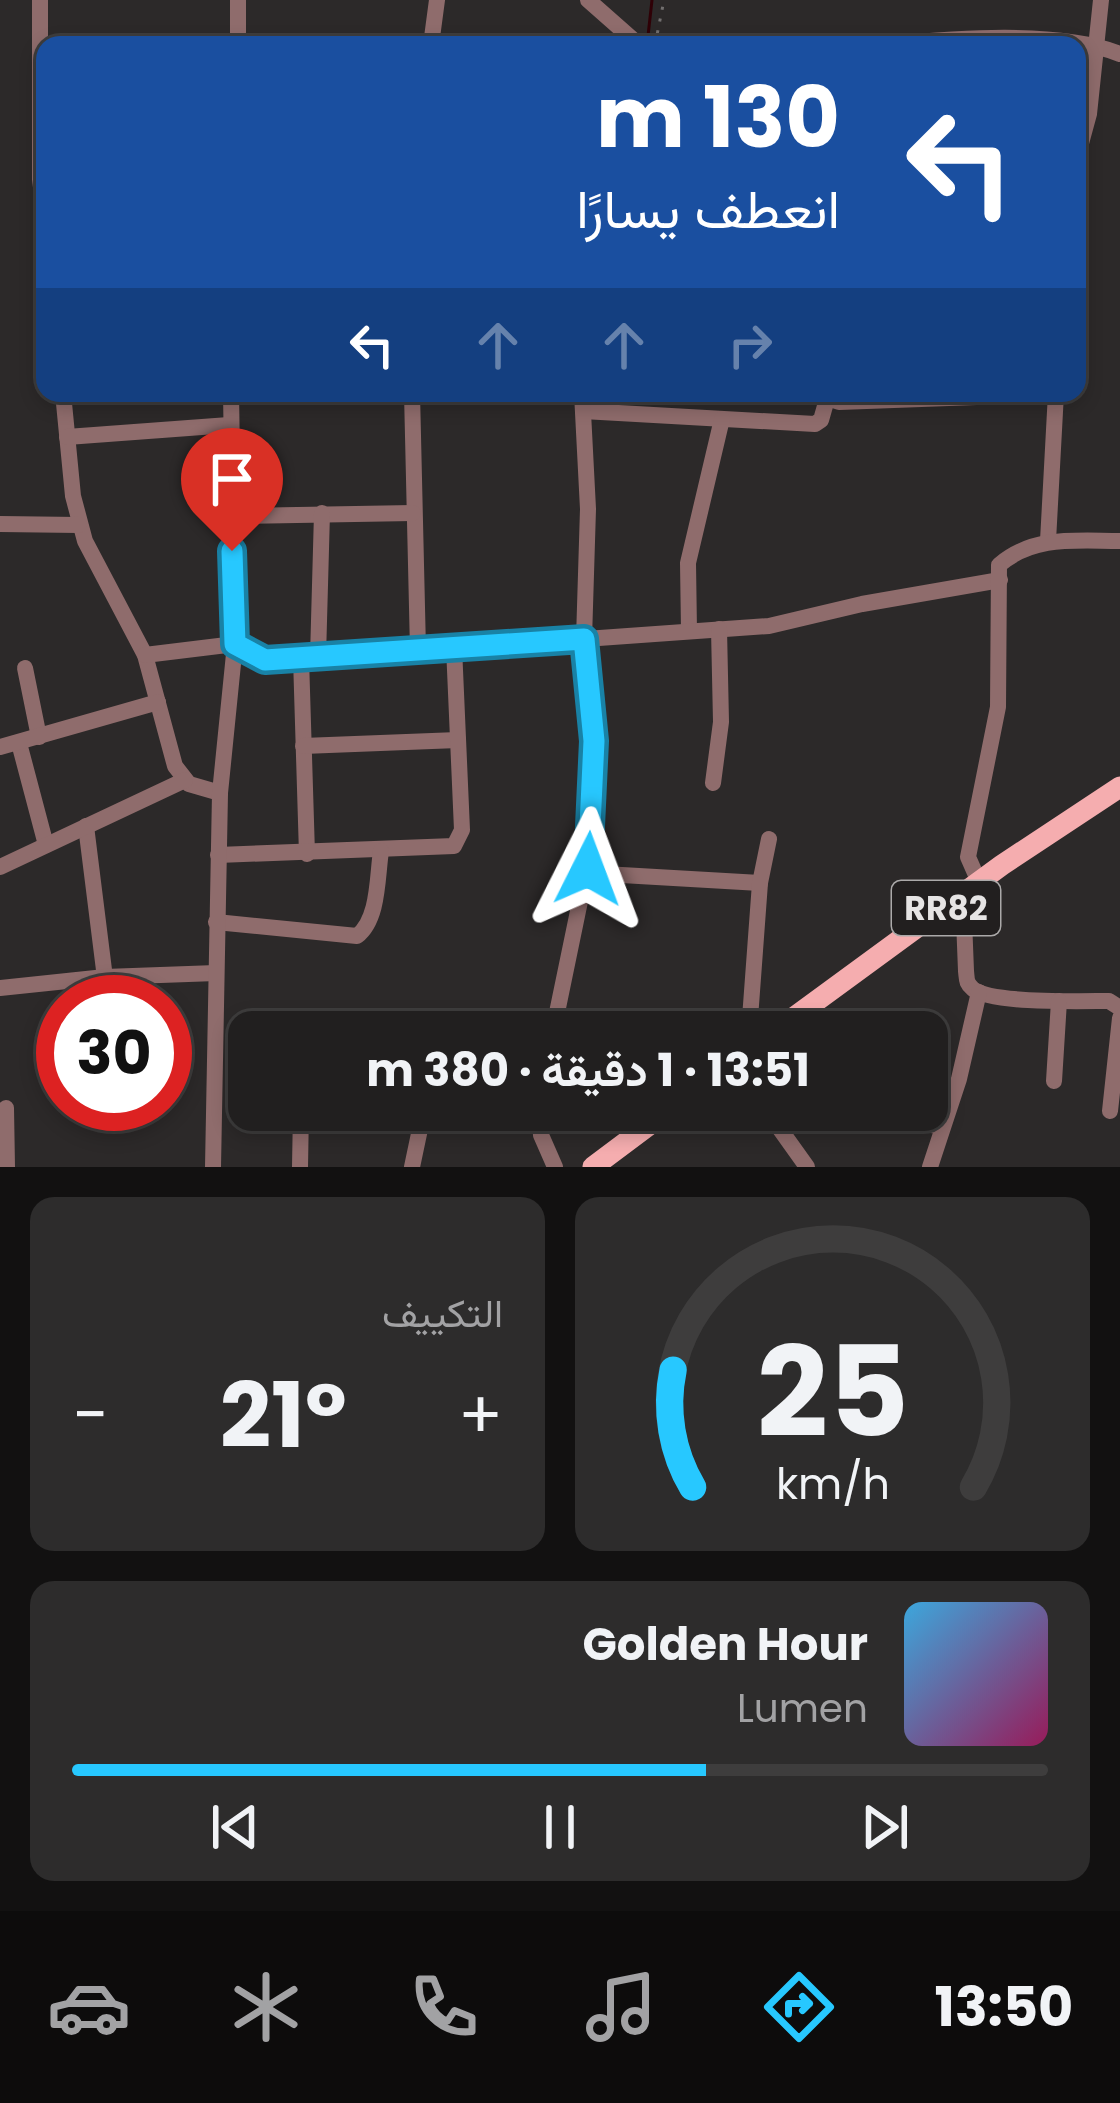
<!DOCTYPE html>
<html lang="ar">
<meta charset="utf-8">
<style>
:root{--surface:#211f1f;--page:#2d2c2c;--text:#f1f3f6;--muted:#a2a2a4;--line:#3e3d3d;--accent:#27c8ff}
body{margin:0;font-family:Poppins,Vazirmatn,sans-serif;background:var(--page);color:var(--text);direction:rtl;height:100vh;display:flex;flex-direction:column;font-size:45px;white-space:nowrap}
*{box-sizing:border-box;margin:0}
p{font-size:39px;color:var(--muted)}
.icon{flex:none;width:66px;height:66px;fill:none;stroke:currentColor;stroke-width:2;stroke-linecap:round;stroke-linejoin:round}
.map{position:relative;height:1167px;overflow:hidden;direction:ltr}
.sheet{display:flex;flex-direction:column;gap:30px;padding:30px;background:#121111;flex:1}
.sheet>*{flex:none}
.top-card{position:absolute;left:36px;top:36px;width:1050px;height:366px;border-radius:24px;box-shadow:0 6px 18px #0003,0 0 0 3px var(--line);direction:rtl;background:#1a4fa0;color:#fff;overflow:hidden}
.speed{position:absolute;left:36px;top:975px;display:flex;gap:24px;font-size:60px;font-weight:700;text-align:center}
.speed>*{display:grid;place-content:center;width:156px;height:156px;border-radius:50%;background:var(--surface);box-shadow:0 6px 18px #0003,0 0 0 3px var(--line);line-height:1}
.speed .limit{border:18px solid #d22;background:#fff;color:#111}
.pin{position:absolute;display:grid;place-items:center;width:102px;height:102px;color:#fff;margin:-123px -51px;border-radius:50% 50% 50% 0;rotate:-45deg;box-shadow:0 0 12px #0007}
.pin .icon{rotate:45deg}
.me{position:absolute;width:132px;margin:-66px;rotate:3deg;stroke-linejoin:round;filter:drop-shadow(0 0 9px #0008)}
.turn{display:flex;align-items:center;gap:42px;height:252px;padding:0 48px;font-size:54px}
.turn .icon{width:156px;height:156px;stroke-width:2.5}
.turn b{display:block;font-size:84px;line-height:102px}
.lanes{display:flex;align-items:center;height:114px;padding:0 48px;background:#0003;justify-content:center;gap:60px;direction:ltr}
.lanes .off{opacity:.35}
.big{font-size:90px;font-weight:700;line-height:1.1}
.sheet .card{flex:1;display:flex;flex-direction:column;justify-content:center;gap:18px;min-width:0;padding:0 42px;border-radius:24px;background:var(--page)}
.sheet .dial{align-items:center;gap:0}
.dial svg{height:312px;overflow:visible;fill:none;stroke:var(--line);stroke-width:7;stroke-linecap:round;text-anchor:middle}
.dial text{fill:var(--text);stroke:none}
.song{display:flex;align-items:center;gap:36px}
.cover{width:144px;height:144px;border-radius:18px;background:linear-gradient(135deg,hsl(200 70% 55%),hsl(330 70% 35%))}
.played{height:12px;border-radius:6px;background:linear-gradient(90deg,var(--accent) 65%,var(--line) 65%)}
.keys{display:flex;justify-content:space-around;direction:ltr}
.heat{display:flex;justify-content:space-between;align-items:center;font-size:66px;direction:ltr}
.sheet .tiles{flex:1;display:grid;gap:30px;grid-template-columns:1fr 1fr}
.card:last-child{grid-column:span 2}
.trip{position:absolute;left:228px;top:1011px;width:720px;height:120px;border-radius:24px;background:var(--surface);box-shadow:0 6px 18px #0003,0 0 0 3px var(--line);font-weight:700;line-height:120px;text-align:center;direction:rtl}
.dock{display:flex;height:192px;justify-content:space-around;align-items:center;background:#0d0c0c;color:var(--muted)}
.dock .icon{width:84px;height:84px}
.dock .on{color:var(--accent)}
.dock b{font-size:54px;color:var(--text)}
.map>svg:first-child{display:block}
.lines{fill:none;stroke-linecap:round;stroke-linejoin:round}
.stream{stroke:#2f0006;stroke-width:3}
.path{stroke:#726f6f;stroke-width:3;stroke-dasharray:3 9;stroke-linecap:butt}
.minor{stroke:#8f6c6c;stroke-width:16}
.major{stroke:#f5adaf;stroke-width:21}
.route-casing{stroke:#1982a6;stroke-width:30}
.route{stroke:#27c8ff;stroke-width:21}
.labels{text-anchor:middle;dominant-baseline:central;stroke-width:12;stroke-linejoin:round;paint-order:stroke}
.shield{fill:#221f1f;stroke:#aba9a9;stroke-width:3}
.shield-label{font-size:33px;font-weight:bold;fill:#e6e4e4}
</style>
<div class="map">
<svg width="1120" height="1167" viewBox="0 0 1120 1167">
<rect width="100%" height="100%" fill="#2c2929"/>
<g class="lines">
<path class="stream" d="M648 36 652 0"/>
<path class="path" d="M655 45 664 0"/>
<g class="minor">
<path d="M40 0V179L45 220"/>
<path d="M238 0V45"/>
<path d="M588 0 639 45"/>
<path d="M342 45H364"/>
<path d="M431 45 437 0"/>
<path d="M882 45C949 39 1058 29 1120 54"/>
<path d="M1077 158 1089 114 1101 0"/>
<path d="M63 393 73 496 85 541 145 655 175 766 189 784 220 793"/>
<path d="M412 393 418 650"/>
<path d="M811 393 839 402 1056 394"/>
<path d="M583 411 815 424 821 420 827 399"/>
<path d="M67 437 229 425"/>
<path d="M232 516 413 513"/>
<path d="M0 524 79 525"/>
<path d="M1048 541 1056 393"/>
<path d="M689 631 688 563 722 419"/>
<path d="M145 655 235 644 265 660 275 661 769 626 862 604 1000 580"/>
<path d="M318 657 322 513"/>
<path d="M301 658 307 854"/>
<path d="M25 668 39 737"/>
<path d="M19 743 46 845"/>
<path d="M303 746 458 740"/>
<path d="M0 747 158 702"/>
<path d="M713 783 721 722 719 629"/>
<path d="M86 826 108 1002"/>
<path d="M218 855 454 846 462 830 454 647"/>
<path d="M0 867 185 780"/>
<path d="M587 873 760 883"/>
<path d="M979 882 968 857 998 707 999 565C1034 535 1076 541 1120 541"/>
<path d="M963 894 966 971C967 980 966 983 973 989 992 1004 1082 1001 1109 1001L1120 1008"/>
<path d="M216 922 357 936C379 919 377 877 381 851"/>
<path d="M0 988 105 977 216 973"/>
<path d="M305 1032V1025"/>
<path d="M553 1032 590 853 594 741 584 639 588 509 582 393"/>
<path d="M749 1032 760 883 769 839"/>
<path d="M1054 1081 1059 1001"/>
<path d="M6 1108 7 1167"/>
<path d="M539 1110 541 1135 555 1167"/>
<path d="M763 1110 942 1126"/>
<path d="M767 1111 807 1167"/>
<path d="M1110 1111 1120 1018"/>
<path d="M213 1167 220 793 235 644 231 393"/>
<path d="M300 1167 301 1110"/>
<path d="M412 1167 424 1110"/>
<path d="M930 1167 959 1079 979 992"/>
</g>
<g class="major">
<path d="M774 1032 1002 865 1120 787"/>
<path d="M593 1167 669 1110"/>
</g>
</g>
<g class="lines">
<defs>
<path id="route" d="M232 551 235 644 265 660 584 639 594 741 588 869"/>
</defs>
<use href="#route" class="route-casing"/>
<use href="#route" class="route"/>
</g>
<g class="labels">
<rect class="shield" x="892" y="881" width="108" height="54" rx="9"/>
<g class="shield-label">
<text x="946" y="908">RR82</text>
</g>
</g>
</svg>
<div class="speed"><div class="limit">30</div></div>
<div class="pin" style="left:232px;top:551px;background:#d93025"><svg class="icon" aria-label="arrive" viewBox="0 0 24 24"><path d="M6 21V4h12l-3 4 3 4H6"/></svg></div>
<svg class="me" style="left:588px;top:869px" viewBox="-20 -20 40 40"><path d="M0-17L14 15 0 8-14 15z" fill="#27c8ff" stroke="#fff" stroke-width="4"/></svg>
<div class="trip">13:51 · 1 دقيقة · 380 m</div>
<div class="top-card">
<div class="turn"><svg class="icon" aria-label="left" viewBox="0 0 24 24"><path d="M17 20v-9H6M10 6l-5 5 5 5"/></svg><div><b>130 m</b>انعطف يسارًا</div></div>
<div class="lanes"><svg class="icon" aria-label="left" viewBox="0 0 24 24"><path d="M17 20v-9H6M10 6l-5 5 5 5"/></svg><svg class="icon off" aria-label="ahead" viewBox="0 0 24 24"><path d="M12 20V5M6 11l6-6 6 6"/></svg><svg class="icon off" aria-label="ahead" viewBox="0 0 24 24"><path d="M12 20V5M6 11l6-6 6 6"/></svg><svg class="icon off" aria-label="right" viewBox="0 0 24 24"><path d="M7 20v-9h11M14 6l5 5-5 5"/></svg></div>
</div>
</div>
<section class="sheet">
<div class="tiles">
<div class="card dial"><svg viewBox="0 0 100 80">
<path d="M14 69A42 42 0 1 1 86 69"/>
<path d="M14 69A42 42 0 0 1 9 39" stroke="#27c8ff"/>
<text x="50" y="56" font-size="32" font-weight="700">25</text>
<text x="50" y="72" font-size="11">km/h</text>
</svg></div>
<div class="card"><p>التكييف</p>
<div class="heat"><a>−</a><b class="big">21°</b><a>+</a></div>
</div>
<div class="card">
<div class="song"><i class="cover"></i><div><b>Golden Hour</b><p>Lumen</p></div></div>
<div class="played"></div>
<div class="keys"><svg class="icon" aria-label="previous" viewBox="0 0 24 24"><path d="M18 5L8 12l10 7zM5 5v14"/></svg><svg class="icon" aria-label="pause" viewBox="0 0 24 24"><path d="M8 5v14M16 5v14"/></svg><svg class="icon" aria-label="next" viewBox="0 0 24 24"><path d="M6 5l10 7-10 7zM19 5v14"/></svg></div>
</div>
</div>
</section>
<nav class="dock">
<b>13:50</b>
<svg class="icon on" aria-label="directions" viewBox="0 0 24 24"><path d="M12 3l9 9-9 9-9-9zM9 14v-3h6M13 9l2 2-2 2"/></svg>
<svg class="icon" aria-label="music" viewBox="0 0 24 24"><path d="M9 18V5l10-2v13"/><circle cx="6" cy="18" r="3"/><circle cx="16" cy="16" r="3"/></svg>
<svg class="icon" aria-label="phone" viewBox="0 0 24 24"><path d="M5 4h4l2 5-3 2q2 4 5 5l2-3 5 2v4C11 20 4 13 5 4z"/></svg>
<svg class="icon" aria-label="climate" viewBox="0 0 24 24"><path d="M12 3v18M4 7l16 10M4 17L20 7"/></svg>
<svg class="icon" aria-label="car" viewBox="0 0 24 24"><path d="M5 17H2v-5l4-1 3-4h7l3 4 3 1v5h-3M9 17h6M6 11h13"/><circle cx="7" cy="17" r="2"/><circle cx="17" cy="17" r="2"/></svg>
</nav>
